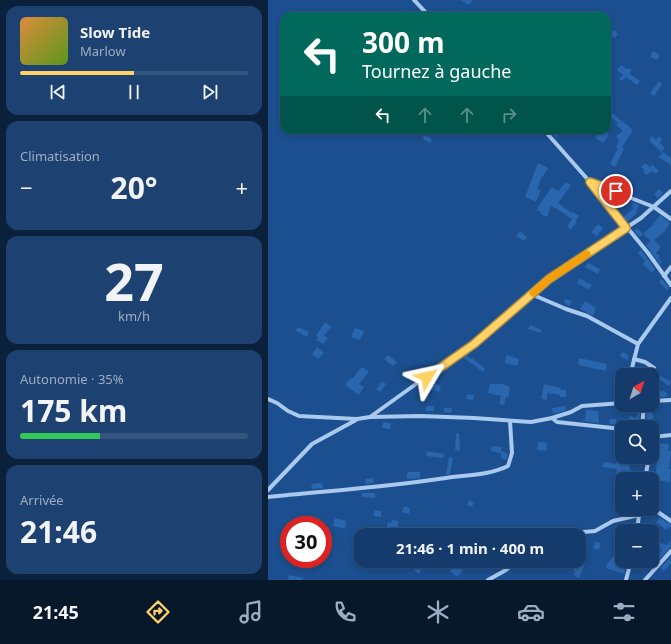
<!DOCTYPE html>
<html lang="fr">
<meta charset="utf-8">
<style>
:root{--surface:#143b6b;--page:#1d4271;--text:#f1f3f6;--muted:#9dadc1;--line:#33557e;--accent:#ffd166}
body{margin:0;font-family:"Noto Sans",sans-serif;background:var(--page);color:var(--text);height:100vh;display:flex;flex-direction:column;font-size:15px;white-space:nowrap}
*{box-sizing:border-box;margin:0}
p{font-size:13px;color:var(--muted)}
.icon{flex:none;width:22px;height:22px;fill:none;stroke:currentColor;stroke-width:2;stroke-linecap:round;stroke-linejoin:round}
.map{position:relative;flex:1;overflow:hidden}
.sheet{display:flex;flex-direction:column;gap:6px;padding:6px;background:#0b203b;width:268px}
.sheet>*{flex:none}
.top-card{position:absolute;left:12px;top:12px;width:331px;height:122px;border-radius:12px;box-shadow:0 2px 6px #0003,0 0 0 1px var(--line);background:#00695c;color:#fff;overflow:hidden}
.needle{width:26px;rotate:39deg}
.fabs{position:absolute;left:347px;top:368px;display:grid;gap:8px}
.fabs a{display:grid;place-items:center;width:44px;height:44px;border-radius:8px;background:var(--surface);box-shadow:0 2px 6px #0003,0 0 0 1px var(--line);font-size:20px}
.speed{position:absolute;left:12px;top:516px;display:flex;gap:8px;font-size:20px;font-weight:700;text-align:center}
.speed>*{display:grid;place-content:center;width:52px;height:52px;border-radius:50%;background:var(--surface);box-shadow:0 2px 6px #0003,0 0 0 1px var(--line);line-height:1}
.speed .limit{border:6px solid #d22;background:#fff;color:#111}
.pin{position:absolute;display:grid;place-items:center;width:34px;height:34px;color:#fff;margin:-17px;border:2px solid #fff;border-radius:50%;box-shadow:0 1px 4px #0007}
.me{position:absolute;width:44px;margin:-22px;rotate:54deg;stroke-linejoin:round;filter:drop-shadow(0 0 3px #0008)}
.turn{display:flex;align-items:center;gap:14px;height:84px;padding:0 16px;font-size:18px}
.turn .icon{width:52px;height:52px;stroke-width:2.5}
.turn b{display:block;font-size:28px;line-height:34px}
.lanes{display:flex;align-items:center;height:38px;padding:0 16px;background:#0003;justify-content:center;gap:20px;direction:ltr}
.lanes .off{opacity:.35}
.big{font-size:30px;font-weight:700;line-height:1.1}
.sheet .widget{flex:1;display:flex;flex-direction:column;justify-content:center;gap:6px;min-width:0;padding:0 14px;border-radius:12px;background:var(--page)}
.sheet .dial{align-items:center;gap:0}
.dial b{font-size:52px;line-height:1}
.song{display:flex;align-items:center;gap:12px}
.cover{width:48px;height:48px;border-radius:6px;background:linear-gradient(135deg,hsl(30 70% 55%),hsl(90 70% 35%))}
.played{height:4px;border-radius:2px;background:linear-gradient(90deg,var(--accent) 50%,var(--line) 50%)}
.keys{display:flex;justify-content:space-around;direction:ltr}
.heat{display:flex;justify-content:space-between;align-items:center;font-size:22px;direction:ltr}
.charge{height:6px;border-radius:3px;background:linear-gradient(90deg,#34c759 35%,var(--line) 0)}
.trip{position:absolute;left:86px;top:528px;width:232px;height:40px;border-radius:12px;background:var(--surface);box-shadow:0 2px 6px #0003,0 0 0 1px var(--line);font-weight:700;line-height:40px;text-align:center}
.dock{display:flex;height:64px;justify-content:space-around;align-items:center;background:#08182b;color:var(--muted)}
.dock .icon{width:28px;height:28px}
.dock .active{color:var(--accent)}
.dock b{font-size:18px;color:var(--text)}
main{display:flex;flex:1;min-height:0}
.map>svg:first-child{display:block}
.building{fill:#2a66ad}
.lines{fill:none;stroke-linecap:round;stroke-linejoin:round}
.street{stroke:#a9c9ee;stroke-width:4}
.route-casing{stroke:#a68842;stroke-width:10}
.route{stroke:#ffd166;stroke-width:7}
.slow{stroke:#f59e0b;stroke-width:7}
</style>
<main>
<section class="sheet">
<div class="widget">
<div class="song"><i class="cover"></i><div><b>Slow Tide</b><p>Marlow</p></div></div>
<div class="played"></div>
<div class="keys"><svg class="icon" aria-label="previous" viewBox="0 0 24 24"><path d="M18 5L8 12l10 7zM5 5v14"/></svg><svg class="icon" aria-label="pause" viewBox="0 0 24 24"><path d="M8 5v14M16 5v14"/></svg><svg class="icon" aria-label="next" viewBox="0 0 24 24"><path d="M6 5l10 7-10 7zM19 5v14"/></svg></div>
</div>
<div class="widget"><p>Climatisation</p>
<div class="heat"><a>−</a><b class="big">20°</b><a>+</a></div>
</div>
<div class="widget dial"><b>27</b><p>km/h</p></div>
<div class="widget"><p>Autonomie · 35%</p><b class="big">175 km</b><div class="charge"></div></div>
<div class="widget"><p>Arrivée</p><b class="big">21:46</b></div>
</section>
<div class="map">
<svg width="403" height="580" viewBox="0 0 403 580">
<rect width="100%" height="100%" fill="#1b4f8f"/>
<g class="building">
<path d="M193 0H205L201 5Z"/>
<path d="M346 30 350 34 347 38 342 34Z"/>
<path d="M385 51 392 55 389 60 382 57Z"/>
<path d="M353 65 359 69 361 68 364 70 361 73 372 81 369 85 358 77 354 81 351 79 355 75 349 70Z"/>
<path d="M391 81 394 84 386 96 382 93Z"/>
<path d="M339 109 365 130 354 147 356 149 347 167 342 164 350 148 348 147 351 141 348 136 355 131 348 125 350 123 342 116 339 120Z"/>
<path d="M287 130H295L289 138 284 134Z"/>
<path d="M332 131 337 134 338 132 341 135 335 143 327 138Z"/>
<path d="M156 135 164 139 162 143 155 139Z"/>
<path d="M384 136 388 140 391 136 394 139 392 143 397 148 393 152 381 140Z"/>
<path d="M395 152 403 158V165L390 157Z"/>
<path d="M270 163 280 168 275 177 274 176 269 189 273 190 268 202 257 197Z"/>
<path d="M377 163 382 167 384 164 391 171 388 174 384 171 379 175 375 172 377 170 373 167Z"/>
<path d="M298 182 303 185 290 203 304 213 305 212 311 216 308 220 309 221 303 230 299 227 304 219 289 209 283 206 279 217 272 214 273 212 269 210 271 205 284 187 290 191Z"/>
<path d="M391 189 395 193 390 198 386 194Z"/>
<path d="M359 200 371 205 368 212 369 213 359 222 355 217 366 208 364 207 365 204Z"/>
<path d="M392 215 402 223 397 231 386 240 393 247 388 253 392 256 390 258 394 262 392 264 378 245 383 241 375 234 386 224H385Z"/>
<path d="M330 224 335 228 329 236 323 232Z"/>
<path d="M369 228 375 234 372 237 366 231Z"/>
<path d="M252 231 259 237 256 241 248 236Z"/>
<path d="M373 250 387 269 384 273 375 264 377 261 370 253Z"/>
<path d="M320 263 332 269 330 274 317 267Z"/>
<path d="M311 278 324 285 321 290 309 283Z"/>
<path d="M394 279 401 288 399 290 391 282Z"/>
<path d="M297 299 304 301 302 306 296 303Z"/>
<path d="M317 301 328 308 325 316 312 309Z"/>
<path d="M57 322 63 327 56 335 60 338 55 344 48 340 50 337 48 336Z"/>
<path d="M262 325 274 330 273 333 260 329Z"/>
<path d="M30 327 41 332 39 337 28 331Z"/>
<path d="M87 328 96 331 92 340 83 337Z"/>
<path d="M49 347 56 353 50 359 44 354Z"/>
<path d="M354 352 361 355 359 360 352 356Z"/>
<path d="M120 355 129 362 125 366 116 359Z"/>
<path d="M198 355 203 359 204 358 217 369 215 372 196 358Z"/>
<path d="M238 355 251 359 249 366 237 363Z"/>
<path d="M311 358 339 364 338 371 310 365Z"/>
<path d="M94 367 101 372 91 384 96 387 91 395 77 385 82 378 84 379Z"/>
<path d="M140 371 144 374 140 380 135 377Z"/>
<path d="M390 374 403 382 401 386 388 377Z"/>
<path d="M114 381 118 384 112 392 108 389Z"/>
<path d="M163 381 173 386 171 392 162 389 160 387Z"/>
<path d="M222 384H235L242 387 240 398 238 397 236 405 231 404 233 396 220 393Z"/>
<path d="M276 384 293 388 292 390H298V397H292V395L279 393V400L273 399Z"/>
<path d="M396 391 400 394 397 397H391V392Z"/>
<path d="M199 394 206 395 205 400 198 399Z"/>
<rect x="158" y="406" width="8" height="5"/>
<path d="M297 406 298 410 285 414 284 408Z"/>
<path d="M370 406H372L371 423H369L368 427 356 425V420L361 419V416L369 418Z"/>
<path d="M379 407H383V412H385L384 415 386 416 384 423 378 421Z"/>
<path d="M176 408H184L183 413 176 412Z"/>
<path d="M318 410 330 411 331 423 314 421 315 420H317Z"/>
<path d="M342 419H348L349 425 341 424Z"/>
<path d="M115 422 123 423 122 429 114 428Z"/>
<path d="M188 433 191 434 192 451 187 450Z"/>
<path d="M270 442 279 443 278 451 269 450Z"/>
<path d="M390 443 401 444 400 451H403L401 469H403L402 482 381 479 382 471 388 472 389 461 384 459 386 447 390 448Z"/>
<path d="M224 446 234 447 233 451 240 454 238 460 233 458V451V453L223 451Z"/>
<path d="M159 451 176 454 175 458 158 456Z"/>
<path d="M181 457 185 458 182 474 178 475Z"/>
<path d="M360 458 362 471 354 470 353 479 348 478 349 469 334 467 336 462 348 464V459Z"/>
<path d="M141 472H152V478L139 479V473Z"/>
<path d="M105 478V483L98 484 97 479Z"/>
<path d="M54 483 55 488 44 489 43 484Z"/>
<path d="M94 493H107V498L94 497Z"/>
<path d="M201 500 206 502 204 507 199 505Z"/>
<path d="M136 506 142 508 141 514 134 512Z"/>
<path d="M106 510 113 511V517L106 516Z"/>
<path d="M45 516 52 518 51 523 44 521Z"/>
<path d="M67 518 78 521 77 529 65 526Z"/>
<path d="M392 518 403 524V528L401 527 398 530 388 522Z"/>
<path d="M124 520 131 521 129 526 139 529 138 532 119 527 120 522 123 523Z"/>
<path d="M384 540 399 545 403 540 402 548 387 564 385 562 394 550 384 546Z"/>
<path d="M328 541 333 544 330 550 325 548Z"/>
<path d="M87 547 93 548 92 553 86 552Z"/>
<path d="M345 557 357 569 356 574 338 568 339 564Z"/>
<path d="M402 558 403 559V563L396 571 392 568Z"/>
<path d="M118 561H130L135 563 134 568Z"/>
<path d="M151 561H157L151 574 146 571Z"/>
<path d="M181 561H190L195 566 193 569 195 570 189 577 182 571 184 569 178 564Z"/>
<path d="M300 561H311L317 564 311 578 306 575 307 571 305 570 307 565Z"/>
<path d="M21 575 35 578V580H20Z"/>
</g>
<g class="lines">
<g class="street">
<path d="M146 0 161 16"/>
<path d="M276 130 322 182 380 253 403 285"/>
<path d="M322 182 386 207 403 219"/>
<path d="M396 276 403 267"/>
<path d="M263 294 298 309 319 316 370 344"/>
<path d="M366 359 377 362 386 368"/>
<path d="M363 375V372L370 344 403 298"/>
<path d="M0 399 9 403 20 411 31 416 89 419 102 417 205 343 281 279 373 218 403 191"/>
<path d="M384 401 403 400"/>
<path d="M102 417 152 416 206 418 263 422 284 418 303 412 314 406 354 403"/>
<path d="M284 418 289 422 354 429"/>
<path d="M374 427 376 405"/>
<path d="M384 440 386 437 403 435"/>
<path d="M377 479 381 457"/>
<path d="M0 490 44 444 88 420"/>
<path d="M0 497C59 491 119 487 178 478 199 475 222 475 240 466L244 453 242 421"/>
<path d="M384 508 403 521"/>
<path d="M369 531 371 515"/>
<path d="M281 535 327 531 345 521 371 515 374 509"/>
<path d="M220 580 238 570 248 561"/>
<path d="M358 580 363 561"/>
<path d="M377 580 403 551"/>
</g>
</g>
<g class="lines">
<defs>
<path id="route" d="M159 377 206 344 281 279 358 228 322 182 348 191"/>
</defs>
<use href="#route" class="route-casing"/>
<use href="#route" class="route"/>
<path class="slow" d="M265 293 281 279 319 254"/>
</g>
</svg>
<div class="fabs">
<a><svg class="needle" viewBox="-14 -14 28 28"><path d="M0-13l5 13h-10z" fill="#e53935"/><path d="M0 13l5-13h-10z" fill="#9dadc1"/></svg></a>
<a><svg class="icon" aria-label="search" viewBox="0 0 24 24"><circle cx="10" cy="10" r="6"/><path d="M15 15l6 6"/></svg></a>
<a>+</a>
<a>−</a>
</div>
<div class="speed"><div class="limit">30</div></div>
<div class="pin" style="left:348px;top:191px;background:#d93025"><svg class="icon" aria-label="arrive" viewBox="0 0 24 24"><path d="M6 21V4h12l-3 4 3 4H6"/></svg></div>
<svg class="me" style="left:159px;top:377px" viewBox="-20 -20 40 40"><path d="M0-17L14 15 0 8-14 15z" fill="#ffd166" stroke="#fff" stroke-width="4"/></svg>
<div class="trip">21:46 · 1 min · 400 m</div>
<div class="top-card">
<div class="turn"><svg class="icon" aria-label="left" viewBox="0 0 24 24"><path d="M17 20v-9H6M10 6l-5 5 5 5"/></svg><div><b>300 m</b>Tournez à gauche</div></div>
<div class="lanes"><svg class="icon" aria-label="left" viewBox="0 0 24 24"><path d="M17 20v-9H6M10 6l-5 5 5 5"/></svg><svg class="icon off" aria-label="ahead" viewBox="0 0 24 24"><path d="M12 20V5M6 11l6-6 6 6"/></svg><svg class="icon off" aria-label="ahead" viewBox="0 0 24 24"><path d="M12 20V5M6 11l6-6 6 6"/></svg><svg class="icon off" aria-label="right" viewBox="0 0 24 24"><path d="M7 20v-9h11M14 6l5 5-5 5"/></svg></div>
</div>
</div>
</main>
<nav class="dock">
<b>21:45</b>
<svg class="icon active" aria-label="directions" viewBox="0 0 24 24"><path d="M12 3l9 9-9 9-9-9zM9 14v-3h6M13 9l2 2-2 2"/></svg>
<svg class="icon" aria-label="music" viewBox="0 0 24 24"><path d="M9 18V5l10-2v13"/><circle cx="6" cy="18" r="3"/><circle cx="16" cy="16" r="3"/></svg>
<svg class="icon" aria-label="phone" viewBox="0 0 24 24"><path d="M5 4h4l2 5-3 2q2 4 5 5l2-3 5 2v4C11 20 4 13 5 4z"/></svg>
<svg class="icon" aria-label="climate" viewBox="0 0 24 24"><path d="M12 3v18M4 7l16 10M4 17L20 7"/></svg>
<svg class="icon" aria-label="car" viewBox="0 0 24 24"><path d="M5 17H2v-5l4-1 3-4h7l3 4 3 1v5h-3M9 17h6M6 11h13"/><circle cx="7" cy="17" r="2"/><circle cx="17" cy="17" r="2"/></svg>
<svg class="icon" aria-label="filters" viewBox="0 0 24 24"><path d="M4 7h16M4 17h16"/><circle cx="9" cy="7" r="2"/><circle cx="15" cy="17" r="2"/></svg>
</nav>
